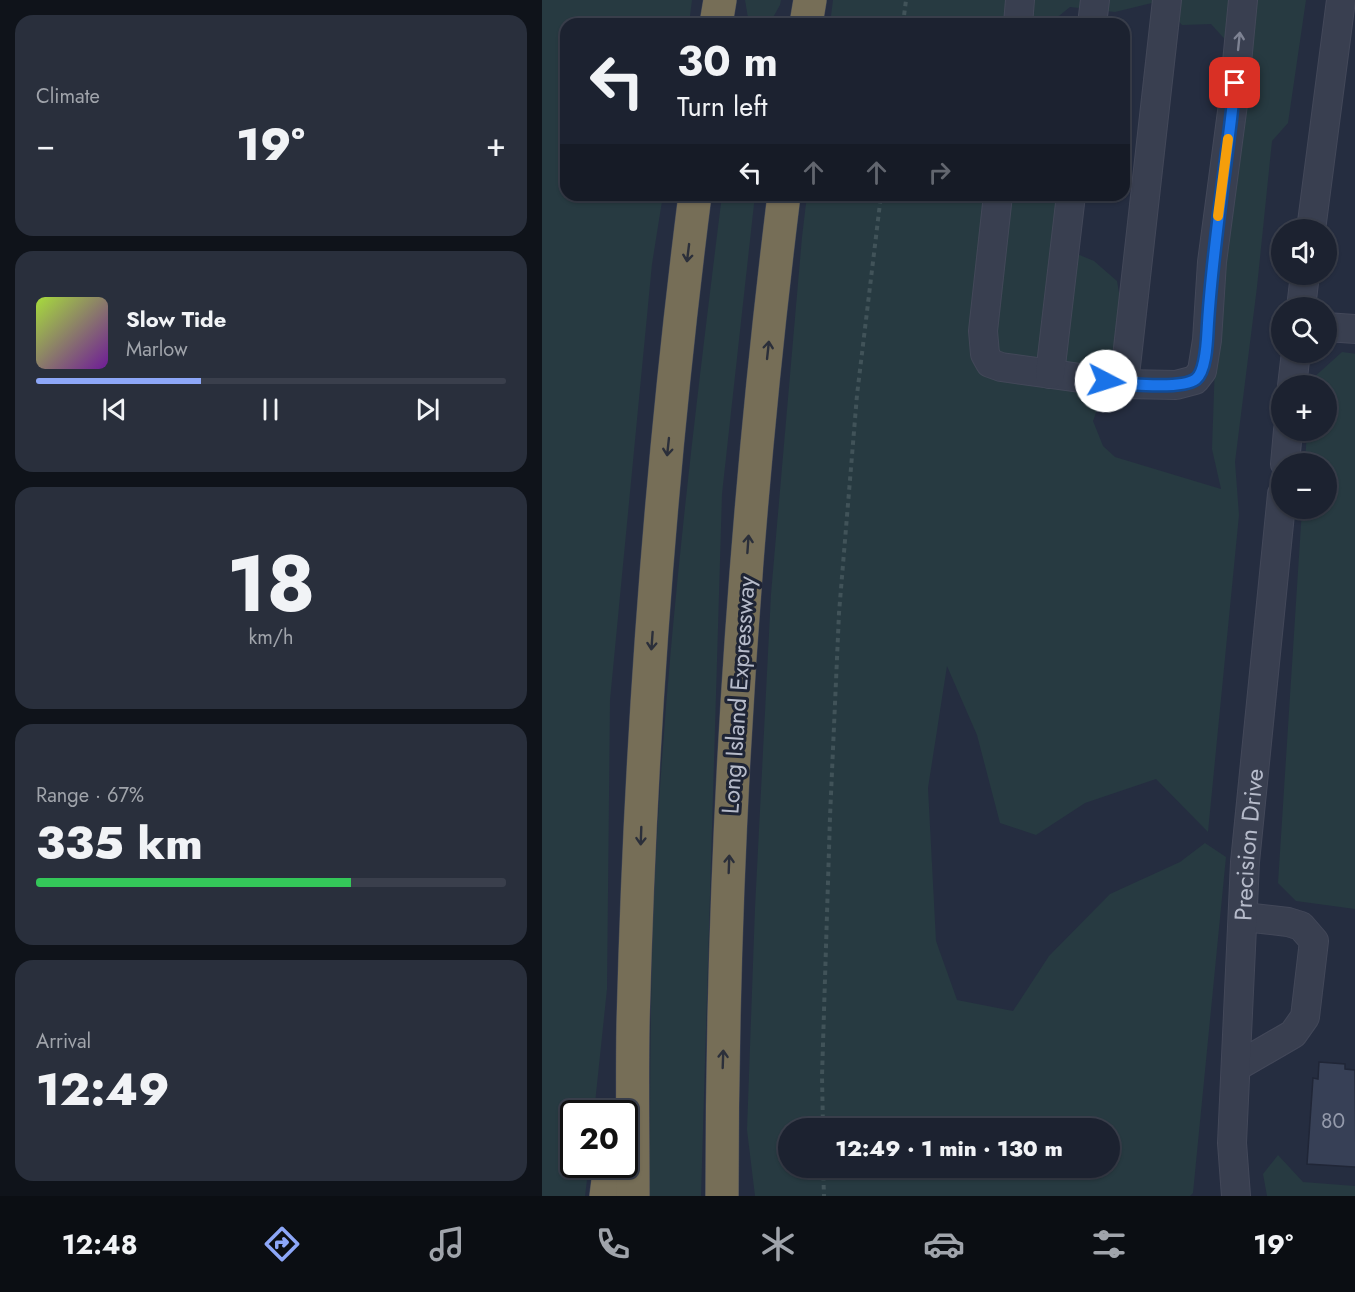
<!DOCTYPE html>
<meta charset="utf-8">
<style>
:root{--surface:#1c2230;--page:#292f3c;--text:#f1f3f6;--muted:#a0a4ab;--line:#3a3f4c;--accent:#8da7f8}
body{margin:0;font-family:Jost,sans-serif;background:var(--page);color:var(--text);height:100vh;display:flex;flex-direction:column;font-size:22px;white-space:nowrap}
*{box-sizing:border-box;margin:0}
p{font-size:20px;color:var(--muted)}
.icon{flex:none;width:33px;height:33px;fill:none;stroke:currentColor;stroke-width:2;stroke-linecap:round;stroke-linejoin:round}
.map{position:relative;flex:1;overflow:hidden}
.details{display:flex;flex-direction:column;gap:15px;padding:15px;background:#0f131a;width:542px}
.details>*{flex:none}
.guide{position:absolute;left:18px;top:18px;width:570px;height:183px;border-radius:18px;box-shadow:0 2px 4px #0004,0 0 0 2px var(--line);background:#1c2230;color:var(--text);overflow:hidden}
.fabs{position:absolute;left:729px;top:219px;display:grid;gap:12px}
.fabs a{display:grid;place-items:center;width:66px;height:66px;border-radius:50%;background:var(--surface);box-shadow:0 2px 4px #0004,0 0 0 2px var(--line);font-size:30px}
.speed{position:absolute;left:18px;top:1100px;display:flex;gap:12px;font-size:30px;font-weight:700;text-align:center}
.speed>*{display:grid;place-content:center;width:78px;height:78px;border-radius:50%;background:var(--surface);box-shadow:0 2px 4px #0004,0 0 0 2px var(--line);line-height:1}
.speed .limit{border:3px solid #111;border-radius:9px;background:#fff;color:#111}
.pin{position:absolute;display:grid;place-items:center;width:51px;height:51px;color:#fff;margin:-26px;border-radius:12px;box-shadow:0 3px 9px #0006}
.me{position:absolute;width:66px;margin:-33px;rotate:95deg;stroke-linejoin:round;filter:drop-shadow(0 0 4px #0008)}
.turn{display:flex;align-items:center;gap:21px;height:126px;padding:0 18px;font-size:27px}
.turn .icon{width:78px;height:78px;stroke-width:2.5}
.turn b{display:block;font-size:42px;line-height:51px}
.lanes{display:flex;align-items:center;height:57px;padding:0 18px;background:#0003;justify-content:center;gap:30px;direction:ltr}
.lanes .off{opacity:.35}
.big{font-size:45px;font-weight:800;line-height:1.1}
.details .tile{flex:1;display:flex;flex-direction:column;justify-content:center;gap:9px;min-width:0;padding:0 21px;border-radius:18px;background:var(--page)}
.details .dial{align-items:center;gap:0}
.dial b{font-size:78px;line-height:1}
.song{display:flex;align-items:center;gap:18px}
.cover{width:72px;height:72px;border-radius:9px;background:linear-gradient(135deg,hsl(80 70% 55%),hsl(280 70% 35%))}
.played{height:6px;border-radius:3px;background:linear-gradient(90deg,var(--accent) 35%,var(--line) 35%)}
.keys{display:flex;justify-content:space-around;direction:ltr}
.heat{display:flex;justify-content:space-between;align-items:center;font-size:33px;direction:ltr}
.charge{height:9px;border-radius:4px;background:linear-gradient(90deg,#34c759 67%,var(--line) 0)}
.trip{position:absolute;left:236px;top:1118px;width:342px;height:60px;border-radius:30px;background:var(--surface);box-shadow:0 2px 4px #0004,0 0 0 2px var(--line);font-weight:800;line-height:60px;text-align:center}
.dock{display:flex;height:96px;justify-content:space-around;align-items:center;background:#0b0e13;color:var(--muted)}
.dock .icon{width:42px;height:42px}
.dock .selected{color:var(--accent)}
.dock b{font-size:27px;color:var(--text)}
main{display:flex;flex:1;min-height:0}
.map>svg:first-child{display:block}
.green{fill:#273a41;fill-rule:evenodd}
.building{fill:#374056;stroke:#202637;stroke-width:1.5}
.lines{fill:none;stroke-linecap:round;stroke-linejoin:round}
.minor-casing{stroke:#434859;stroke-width:30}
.highway-casing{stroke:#414757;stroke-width:34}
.path{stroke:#415359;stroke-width:4;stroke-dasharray:4.5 4.5;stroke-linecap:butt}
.minor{stroke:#393f50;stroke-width:28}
.highway{stroke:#766e57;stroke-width:33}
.oneway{stroke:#7e8393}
.oneway2{stroke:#2b2f3a}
.route-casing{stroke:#114b97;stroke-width:15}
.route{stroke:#1a73e8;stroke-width:10}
.slow{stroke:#f59e0b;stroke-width:10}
.labels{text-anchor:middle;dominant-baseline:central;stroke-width:6;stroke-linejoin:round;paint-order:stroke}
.number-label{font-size:21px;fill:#949aab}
.street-label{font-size:24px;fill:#b6bbca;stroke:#1e2435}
</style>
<main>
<section class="details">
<div class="tile"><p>Climate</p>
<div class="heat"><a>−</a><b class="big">19°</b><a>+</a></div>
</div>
<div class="tile">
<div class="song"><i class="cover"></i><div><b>Slow Tide</b><p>Marlow</p></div></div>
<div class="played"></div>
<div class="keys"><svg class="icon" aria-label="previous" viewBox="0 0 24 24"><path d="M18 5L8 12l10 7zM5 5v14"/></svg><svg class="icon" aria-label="pause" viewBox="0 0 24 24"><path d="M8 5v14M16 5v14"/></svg><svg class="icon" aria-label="next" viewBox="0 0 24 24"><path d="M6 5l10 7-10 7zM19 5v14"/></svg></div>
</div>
<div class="tile dial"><b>18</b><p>km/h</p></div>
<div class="tile"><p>Range · 67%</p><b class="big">335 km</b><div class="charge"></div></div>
<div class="tile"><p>Arrival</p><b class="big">12:49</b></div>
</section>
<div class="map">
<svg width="814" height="1196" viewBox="0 0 814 1196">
<rect width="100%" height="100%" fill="#252d40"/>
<g class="green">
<path d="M0 0H150L147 24H24V195H121L110 264 68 700 65 989 52 1113H32V1164H47L43 1196H0Z"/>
<path d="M203 0H239L238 5 229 21 217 24 206 18Z"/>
<path d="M291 0H764L746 123 730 141 715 287 693 462 697 515 666 832 614 779 543 803 494 835 458 823 435 735 405 666 386 788 394 941 415 1000 471 1011 507 956 568 894 638 862 663 843 684 857 651 1193 648 1196H213L205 1130 213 908 229 594 260 237 265 195H523L516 246 552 261 575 281 586 345 560 396 551 421 561 446 573 457 679 489 670 449 679 191 693 138 708 94 689 46 669 24 640 25 618 1 573 12 528 7 507 24H288ZM246 1128H567V1167H246Z"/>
<path d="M180 195H213L180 494 159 1196H108C108 1097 108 997 112 898 122 663 151 429 180 195Z"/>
<path d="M800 352 814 354 813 909 754 901 736 883 760 509 784 508V464L763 463 765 431 784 430V386L768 385 769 380Z"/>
<path d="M736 1155 761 1182 813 1186V1196H725L721 1174Z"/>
</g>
<path class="building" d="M777 1062 803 1064V1069L813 1070 814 1167 765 1164 771 1078 776 1079Z"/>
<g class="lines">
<defs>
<g id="minor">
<path d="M476 24 478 0"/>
<path d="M550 24 553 0"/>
<path d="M456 195 441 331 443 354 448 363 459 367 582 384 625 0"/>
<path d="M769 230 799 0"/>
<path d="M759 308 763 274"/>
<path d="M784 327 814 329"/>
<path d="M508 374 529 195"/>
<path d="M582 384 634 385 653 380 660 371 665 340 670 262 691 104 701 0"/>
<path d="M750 386 754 352"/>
<path d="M743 464 746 430"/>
<path d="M694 1067 751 1034 763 1017 772 941 759 926 746 922 702 917"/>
<path id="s1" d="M694 1196 690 1143 703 862 740 494"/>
</g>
<g id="highway">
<path d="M174 24 178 0"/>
<path d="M264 24 268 0"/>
<path d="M64 1196 68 1164"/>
<path d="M91 1196C91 1139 90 1082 91 1025 98 748 118 470 153 195"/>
<path d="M180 1196C180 862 201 527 242 195"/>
</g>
</defs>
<use href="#minor" class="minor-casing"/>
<use href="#highway" class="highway-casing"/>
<g class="path">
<path d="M361 24 364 0"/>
<path d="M281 1128 280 1076 288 817 297 613 315 395 339 195"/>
<path d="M281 1167 282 1196"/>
</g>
<use href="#minor" class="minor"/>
<use href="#highway" class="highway"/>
</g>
<defs><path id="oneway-shaft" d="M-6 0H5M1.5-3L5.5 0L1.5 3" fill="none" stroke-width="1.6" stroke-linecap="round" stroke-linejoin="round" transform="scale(1.5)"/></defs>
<use class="oneway" href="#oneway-shaft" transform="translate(697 41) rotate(-84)"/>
<g class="oneway2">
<use href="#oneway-shaft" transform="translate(146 253) rotate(97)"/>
<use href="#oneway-shaft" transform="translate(226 350) rotate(-84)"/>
<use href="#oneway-shaft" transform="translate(126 447) rotate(96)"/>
<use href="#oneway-shaft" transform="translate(206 544) rotate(-86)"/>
<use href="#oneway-shaft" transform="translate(110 641) rotate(94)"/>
<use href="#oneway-shaft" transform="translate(99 836) rotate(92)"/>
<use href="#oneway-shaft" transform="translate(187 864) rotate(-88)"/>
<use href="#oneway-shaft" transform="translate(181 1059) rotate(-88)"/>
</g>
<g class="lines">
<defs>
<path id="route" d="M564 381C582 384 640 390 654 379 665 370 665 337 666 323 671 242 685 163 693 83"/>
</defs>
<use href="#route" class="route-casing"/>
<use href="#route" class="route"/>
<path class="slow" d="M676 216 686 139"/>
</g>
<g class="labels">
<g class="number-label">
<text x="791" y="1121">80</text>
</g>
<g class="street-label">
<text transform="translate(196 695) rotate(-86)">Long Island Expressway</text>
<text stroke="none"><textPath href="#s1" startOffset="352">Precision Drive</textPath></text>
</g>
</g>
</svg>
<div class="fabs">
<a><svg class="icon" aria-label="sound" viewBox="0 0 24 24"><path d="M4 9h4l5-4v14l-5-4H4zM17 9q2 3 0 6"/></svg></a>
<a><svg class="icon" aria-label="search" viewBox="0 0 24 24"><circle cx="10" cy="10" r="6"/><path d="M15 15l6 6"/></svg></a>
<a>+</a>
<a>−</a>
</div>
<div class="speed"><div class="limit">20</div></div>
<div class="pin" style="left:693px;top:83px;background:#d93025"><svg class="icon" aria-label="arrive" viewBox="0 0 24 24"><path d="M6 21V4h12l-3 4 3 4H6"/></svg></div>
<svg class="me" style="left:564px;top:381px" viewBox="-20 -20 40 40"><circle r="19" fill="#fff"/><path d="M0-13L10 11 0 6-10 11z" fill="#1a73e8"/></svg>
<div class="trip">12:49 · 1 min · 130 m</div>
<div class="guide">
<div class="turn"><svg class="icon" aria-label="left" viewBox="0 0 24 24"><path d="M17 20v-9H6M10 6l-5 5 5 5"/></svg><div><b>30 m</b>Turn left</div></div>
<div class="lanes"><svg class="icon" aria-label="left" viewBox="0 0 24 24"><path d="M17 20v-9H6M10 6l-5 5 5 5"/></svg><svg class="icon off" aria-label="ahead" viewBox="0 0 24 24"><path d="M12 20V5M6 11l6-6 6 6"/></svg><svg class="icon off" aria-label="ahead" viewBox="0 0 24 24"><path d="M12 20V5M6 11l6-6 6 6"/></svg><svg class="icon off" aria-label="right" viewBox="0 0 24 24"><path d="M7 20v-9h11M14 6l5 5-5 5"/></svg></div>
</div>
</div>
</main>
<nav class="dock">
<b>12:48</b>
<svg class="icon selected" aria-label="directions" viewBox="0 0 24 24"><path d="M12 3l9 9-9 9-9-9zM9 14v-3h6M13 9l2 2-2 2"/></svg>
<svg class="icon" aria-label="music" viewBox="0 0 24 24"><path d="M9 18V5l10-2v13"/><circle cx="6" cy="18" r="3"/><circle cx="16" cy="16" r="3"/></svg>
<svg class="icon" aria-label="phone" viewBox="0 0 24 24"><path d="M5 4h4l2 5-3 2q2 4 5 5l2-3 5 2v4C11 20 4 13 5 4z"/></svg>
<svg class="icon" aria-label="climate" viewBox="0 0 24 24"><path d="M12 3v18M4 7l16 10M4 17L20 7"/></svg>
<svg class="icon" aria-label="car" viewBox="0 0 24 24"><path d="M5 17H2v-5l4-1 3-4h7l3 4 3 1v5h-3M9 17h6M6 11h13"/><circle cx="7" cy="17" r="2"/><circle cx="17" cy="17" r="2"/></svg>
<svg class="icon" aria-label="filters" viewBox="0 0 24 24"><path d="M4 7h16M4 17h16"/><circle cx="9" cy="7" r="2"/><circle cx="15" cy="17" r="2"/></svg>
<b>19°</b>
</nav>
